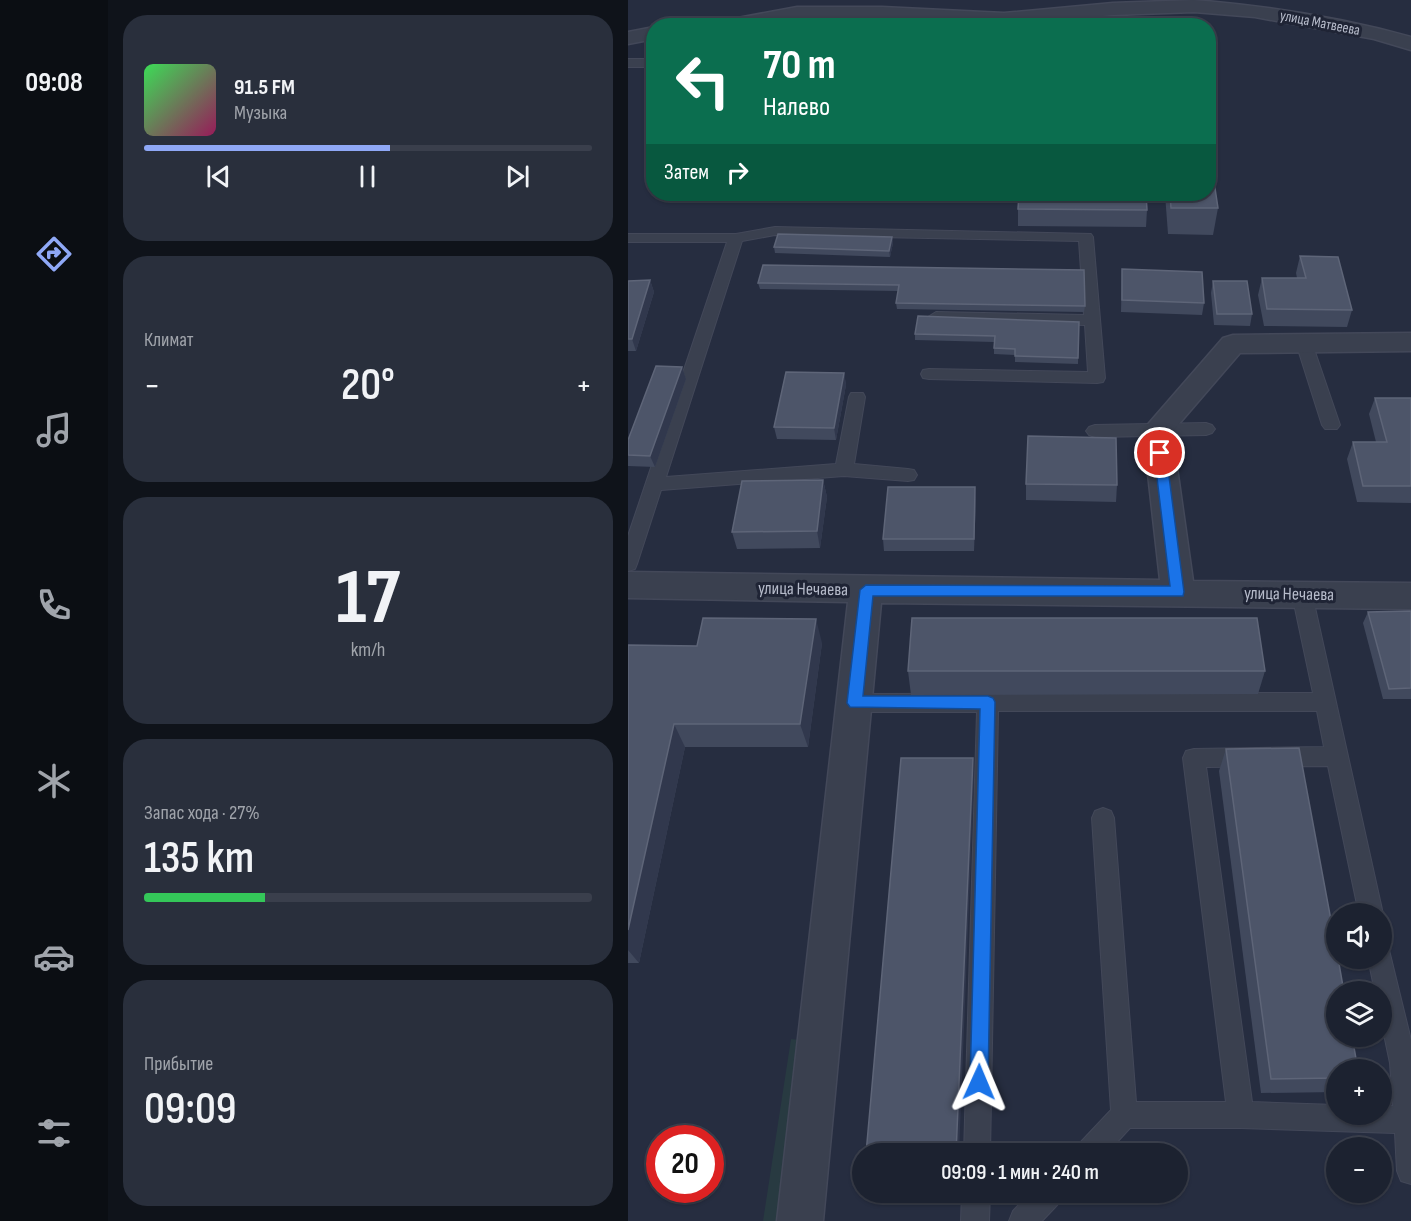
<!DOCTYPE html>
<html lang="ru">
<meta charset="utf-8">
<style>
:root{--surface:#1c2230;--page:#292f3c;--text:#f1f3f6;--muted:#a0a4ab;--line:#3a3f4c;--accent:#8fa8f6}
body{margin:0;font-family:"Sofia Sans Condensed",sans-serif;background:var(--page);color:var(--text);height:100vh;display:flex;flex-direction:column;font-size:22px;white-space:nowrap}
*{box-sizing:border-box;margin:0}
p{font-size:20px;color:var(--muted)}
.icon{flex:none;width:33px;height:33px;fill:none;stroke:currentColor;stroke-width:2;stroke-linecap:round;stroke-linejoin:round}
.map{position:relative;flex:1;overflow:hidden}
.details{display:flex;flex-direction:column;gap:15px;padding:15px;background:#0f131a;width:520px}
.details>*{flex:none}
.guide{position:absolute;left:18px;top:18px;width:570px;height:183px;border-radius:24px;box-shadow:0 2px 4px #0004,0 0 0 2px var(--line);background:#0b6e4f;color:#fff;overflow:hidden}
.controls{position:absolute;left:698px;top:903px;display:grid;gap:12px}
.controls a{display:grid;place-items:center;width:66px;height:66px;border-radius:50%;background:var(--surface);box-shadow:0 2px 4px #0004,0 0 0 2px var(--line);font-size:30px}
.speed{position:absolute;left:18px;top:1125px;display:flex;gap:12px;font-size:30px;font-weight:700;text-align:center}
.speed>*{display:grid;place-content:center;width:78px;height:78px;border-radius:50%;background:var(--surface);box-shadow:0 2px 4px #0004,0 0 0 2px var(--line);line-height:1}
.speed .limit{border:9px solid #d22;background:#fff;color:#111}
.pin{position:absolute;display:grid;place-items:center;width:51px;height:51px;color:#fff;margin:-26px;border:3px solid #fff;border-radius:50%;box-shadow:0 2px 6px #0007}
.me{position:absolute;width:66px;margin:-33px;rotate:1deg;stroke-linejoin:round;filter:drop-shadow(0 0 4px #0008)}
.turn{display:flex;align-items:center;gap:21px;height:126px;padding:0 18px;font-size:27px}
.turn .icon{width:78px;height:78px;stroke-width:2.5}
.turn b{display:block;font-size:42px;line-height:51px}
.then{display:flex;align-items:center;height:57px;padding:0 18px;background:#0003;gap:12px;font-size:22px}
.big{font-size:45px;font-weight:600;line-height:1.1}
.details .widget{flex:1;display:flex;flex-direction:column;justify-content:center;gap:9px;min-width:0;padding:0 21px;border-radius:24px;background:var(--page)}
.details .dial{align-items:center;gap:0}
.dial b{font-size:78px;line-height:1}
.song{display:flex;align-items:center;gap:18px}
.cover{width:72px;height:72px;border-radius:9px;background:linear-gradient(135deg,hsl(130 70% 55%),hsl(330 70% 35%))}
.played{height:6px;border-radius:3px;background:linear-gradient(90deg,var(--accent) 55%,var(--line) 55%)}
.keys{display:flex;justify-content:space-around;direction:ltr}
.heat{display:flex;justify-content:space-between;align-items:center;font-size:33px;direction:ltr}
.charge{height:9px;border-radius:4px;background:linear-gradient(90deg,#34c759 27%,var(--line) 0)}
.trip{position:absolute;left:224px;top:1143px;width:336px;height:60px;border-radius:30px;background:var(--surface);box-shadow:0 2px 4px #0004,0 0 0 2px var(--line);font-weight:600;line-height:60px;text-align:center}
main{display:flex;flex:1;min-height:0}
.dock{display:flex;flex-direction:column;width:108px;justify-content:space-around;align-items:center;background:#0b0e13;color:var(--muted)}
.dock .icon{width:42px;height:42px}
.dock .current{color:var(--accent)}
.dock b{font-size:27px;color:var(--text)}
.map>svg:first-child{display:block}
.green{fill:#283a41}
.lines{fill:none;stroke-linecap:round;stroke-linejoin:round}
.service-casing{stroke:#434859;stroke-width:2}
.minor-casing{stroke:#434859;stroke-width:3}
.service{fill:#3a404f;fill-rule:evenodd}
.minor{fill:#3a404f;fill-rule:evenodd}
.wall{fill:#41495d}
.shaded-wall{fill:#31384d}
.building{fill:#4d5569;stroke:#5e6578;stroke-width:1.5}
.route{fill:#1a73e8;stroke:#114b97;stroke-width:1.5}
.labels{text-anchor:middle;dominant-baseline:central;stroke-width:6;stroke-linejoin:round;paint-order:stroke}
.far-street-label{font-size:15px;fill:#b6bbca;stroke:#1f2435}
.street-label{font-size:18px;fill:#b6bbca;stroke:#1f2435}
</style>
<main>
<nav class="dock">
<b>09:08</b>
<svg class="icon current" aria-label="directions" viewBox="0 0 24 24"><path d="M12 3l9 9-9 9-9-9zM9 14v-3h6M13 9l2 2-2 2"/></svg>
<svg class="icon" aria-label="music" viewBox="0 0 24 24"><path d="M9 18V5l10-2v13"/><circle cx="6" cy="18" r="3"/><circle cx="16" cy="16" r="3"/></svg>
<svg class="icon" aria-label="phone" viewBox="0 0 24 24"><path d="M5 4h4l2 5-3 2q2 4 5 5l2-3 5 2v4C11 20 4 13 5 4z"/></svg>
<svg class="icon" aria-label="climate" viewBox="0 0 24 24"><path d="M12 3v18M4 7l16 10M4 17L20 7"/></svg>
<svg class="icon" aria-label="car" viewBox="0 0 24 24"><path d="M5 17H2v-5l4-1 3-4h7l3 4 3 1v5h-3M9 17h6M6 11h13"/><circle cx="7" cy="17" r="2"/><circle cx="17" cy="17" r="2"/></svg>
<svg class="icon" aria-label="filters" viewBox="0 0 24 24"><path d="M4 7h16M4 17h16"/><circle cx="9" cy="7" r="2"/><circle cx="15" cy="17" r="2"/></svg>
</nav>
<section class="details">
<div class="widget">
<div class="song"><i class="cover"></i><div><b>91.5 FM</b><p>Музыка</p></div></div>
<div class="played"></div>
<div class="keys"><svg class="icon" aria-label="previous" viewBox="0 0 24 24"><path d="M18 5L8 12l10 7zM5 5v14"/></svg><svg class="icon" aria-label="pause" viewBox="0 0 24 24"><path d="M8 5v14M16 5v14"/></svg><svg class="icon" aria-label="next" viewBox="0 0 24 24"><path d="M6 5l10 7-10 7zM19 5v14"/></svg></div>
</div>
<div class="widget"><p>Климат</p>
<div class="heat"><a>−</a><b class="big">20°</b><a>+</a></div>
</div>
<div class="widget dial"><b>17</b><p>km/h</p></div>
<div class="widget"><p>Запас хода · 27%</p><b class="big">135 km</b><div class="charge"></div></div>
<div class="widget"><p>Прибытие</p><b class="big">09:09</b></div>
</section>
<div class="map">
<svg width="783" height="1221" viewBox="0 0 783 1221">
<rect width="100%" height="100%" fill="#262d40"/>
<path class="green" d="M163 1039 181 1041 161 1221H135Z"/>
<g class="lines">
<defs>
<g id="service">
<rect x="0" y="59" width="26" height="8"/>
<path d="M147 227 463 234 465 237 477 378 475 382 469 383 301 379 295 378 293 374 295 370 301 369 460 372 457 325 308 322 300 317 308 312 456 315 451 241 147 235 114 241 38 477 208 464 221 397 223 393H235L237 397 226 464 280 469 286 470 289 475 286 480 280 481 216 476 33 490 9 564 7 569 0 571V536L99 242H0V234H108Z"/>
<path d="M676 338 682 339 684 343 712 425 709 429H697L694 425 668 343 670 339Z"/>
<path d="M578 423 584 425 587 429 584 433 578 435 467 437 461 435 458 431 461 427 467 425Z"/>
<path d="M674 586 681 589 684 594 755 914 753 918V914H731L700 766 578 767 624 1102 708 1105V1114H753V1106H765L762 1063 753 1020V992H747L740 958H753V946L761 950 783 1040V1184L773 1181 769 1171 767 1133 613 1128H502L478 1154H446L450 1145 483 1110 464 818 467 811 475 808 483 811 486 818 508 1102H598L555 758 558 751 566 749 696 747 689 711H370L362 1154H336L349 712H227L220 709 217 703 220 697 227 694 685 693 664 594 667 589Z"/>
<path d="M334 1192H362L361 1221H333Z"/>
<path d="M403 1192H435L432 1202 414 1221H381L385 1211Z"/>
</g>
<g id="minor">
<path d="M566 0C639 6 712 17 783 37V50L746 39 627 17 566 12 485 15 376 25 254 19H169L133 26H89L92 22 99 20 169 7H254L376 13 485 3Z"/>
<path d="M26 27V39L0 44V32Z"/>
<path d="M783 333V351L612 353 544 432 565 581 783 583V609L253 603 195 1221H149L220 602 0 598V572L532 580 515 430 595 338 605 335Z"/>
</g>
</defs>
<use href="#service" class="service-casing"/>
<use href="#minor" class="minor-casing"/>
<use href="#service" class="service"/>
<use href="#minor" class="minor"/>
</g>
<g class="wall">
<path d="M537 194H580L590 208 585 235 540 234Z"/>
<path d="M390 209 519 210 518 227 390 226Z"/>
<path d="M264 237 265 243 262 257 147 253 146 247Z"/>
<path d="M672 256 724 310 719 327 636 326 630 295 634 278H669L668 273Z"/>
<path d="M135 265 457 306 456 312 269 309 268 303 270 291 132 289 130 283Z"/>
<path d="M494 269 576 303 574 315 493 312Z"/>
<path d="M22 280 26 292 8 351H0V281Z"/>
<path d="M585 281 624 314 622 326 586 325 583 293Z"/>
<path d="M451 322 450 364 387 362V355L366 354V342L287 340V334Z"/>
<path d="M54 367 58 379 27 467 0 466V440Z"/>
<path d="M216 373 218 385 208 440 149 439 146 427Z"/>
<path d="M747 398H783V503L729 502 719 459 725 442H748L741 414Z"/>
<path d="M195 480 199 497 192 548 109 549 104 532Z"/>
<path d="M398 484 489 485 488 502 398 500Z"/>
<path d="M348 498 346 551H256L255 539Z"/>
<path d="M783 611V699H755L735 623 740 612Z"/>
<path d="M194 643 180 747H57L11 963H0V645L69 646Z"/>
<path d="M280 671H637L630 694 283 695Z"/>
<path d="M598 749 708 1070V1092L633 1093 591 771Z"/>
</g>
<g class="shaded-wall">
<path d="M264 237 265 243 262 257 261 251Z"/>
<path d="M22 280 26 292 8 351 4 339Z"/>
<path d="M54 367 58 379 27 467 22 456Z"/>
<path d="M216 373 218 385 208 440 206 428Z"/>
<path d="M195 480 199 497 192 548 189 531Z"/>
<path d="M347 487 348 498 346 551V539Z"/>
<path d="M188 619 194 643 180 747 172 724Z"/>
<path d="M46 724 57 747 11 963 0 950V930Z"/>
<path d="M345 758 346 776 331 1154H328Z"/>
</g>
<g class="building">
<path d="M580 142 590 208H543L542 194H580Z"/>
<path d="M391 194H518L519 210 390 209Z"/>
<path d="M150 234 264 237 261 251 146 247Z"/>
<path d="M672 256 710 257 724 310 639 309 634 278H678Z"/>
<path d="M135 265 456 270 457 306 268 303 271 285 130 283Z"/>
<path d="M494 269 574 272 576 303 494 300Z"/>
<path d="M22 280 4 339H0V281Z"/>
<path d="M585 281H619L624 314H589Z"/>
<path d="M290 316 451 322 450 358 387 356V349L366 348 367 336 287 334Z"/>
<path d="M28 366 54 367 22 456 0 455V440Z"/>
<path d="M158 372 216 373 206 428 146 427Z"/>
<path d="M747 398H783V486H735L725 442H759Z"/>
<path d="M400 436 488 438 489 485 398 484Z"/>
<path d="M195 480 189 531 104 532 114 481Z"/>
<path d="M260 487H347L346 539H255Z"/>
<path d="M783 611V688L761 689 740 612Z"/>
<path d="M75 618 188 619 172 724H46L0 930V645L69 646Z"/>
<path d="M284 618H629L637 671H280Z"/>
<path d="M671 748 708 947V958H710L716 992H708V1036H724L730 1070H708V1078L643 1079 598 749Z"/>
<path d="M273 758H345L328 1154H238Z"/>
</g>
<path class="route" d="M532 449 538 453 556 592 555 596H245L235 696H360L365 698 367 702 360 1082 357 1089 351 1091 344 1089 342 1082 352 709 222 707 219 703 232 590 238 585 542 586 526 453Z"/>
<g class="labels">
<g class="far-street-label">
<text transform="translate(692 23) rotate(11)">улица Матвеева</text>
</g>
<g class="street-label">
<text transform="translate(175 589) rotate(1)">улица Нечаева</text>
<text transform="translate(661 594) rotate(1)">улица Нечаева</text>
</g>
</g>
</svg>
<div class="controls">
<a><svg class="icon" aria-label="sound" viewBox="0 0 24 24"><path d="M4 9h4l5-4v14l-5-4H4zM17 9q2 3 0 6"/></svg></a>
<a><svg class="icon" aria-label="layers" viewBox="0 0 24 24"><path d="M12 4l9 5-9 5-9-5zM3 14l9 5 9-5"/></svg></a>
<a>+</a>
<a>−</a>
</div>
<div class="speed"><div class="limit">20</div></div>
<div class="pin" style="left:532px;top:453px;background:#d93025"><svg class="icon" aria-label="arrive" viewBox="0 0 24 24"><path d="M6 21V4h12l-3 4 3 4H6"/></svg></div>
<svg class="me" style="left:351px;top:1082px" viewBox="-20 -20 40 40"><path d="M0-17L14 15 0 8-14 15z" fill="#1a73e8" stroke="#fff" stroke-width="4"/></svg>
<div class="trip">09:09 · 1 мин · 240 m</div>
<div class="guide">
<div class="turn"><svg class="icon" aria-label="left" viewBox="0 0 24 24"><path d="M17 20v-9H6M10 6l-5 5 5 5"/></svg><div><b>70 m</b>Налево</div></div>
<div class="then">Затем<svg class="icon" aria-label="right" viewBox="0 0 24 24"><path d="M7 20v-9h11M14 6l5 5-5 5"/></svg></div>
</div>
</div>
</main>
